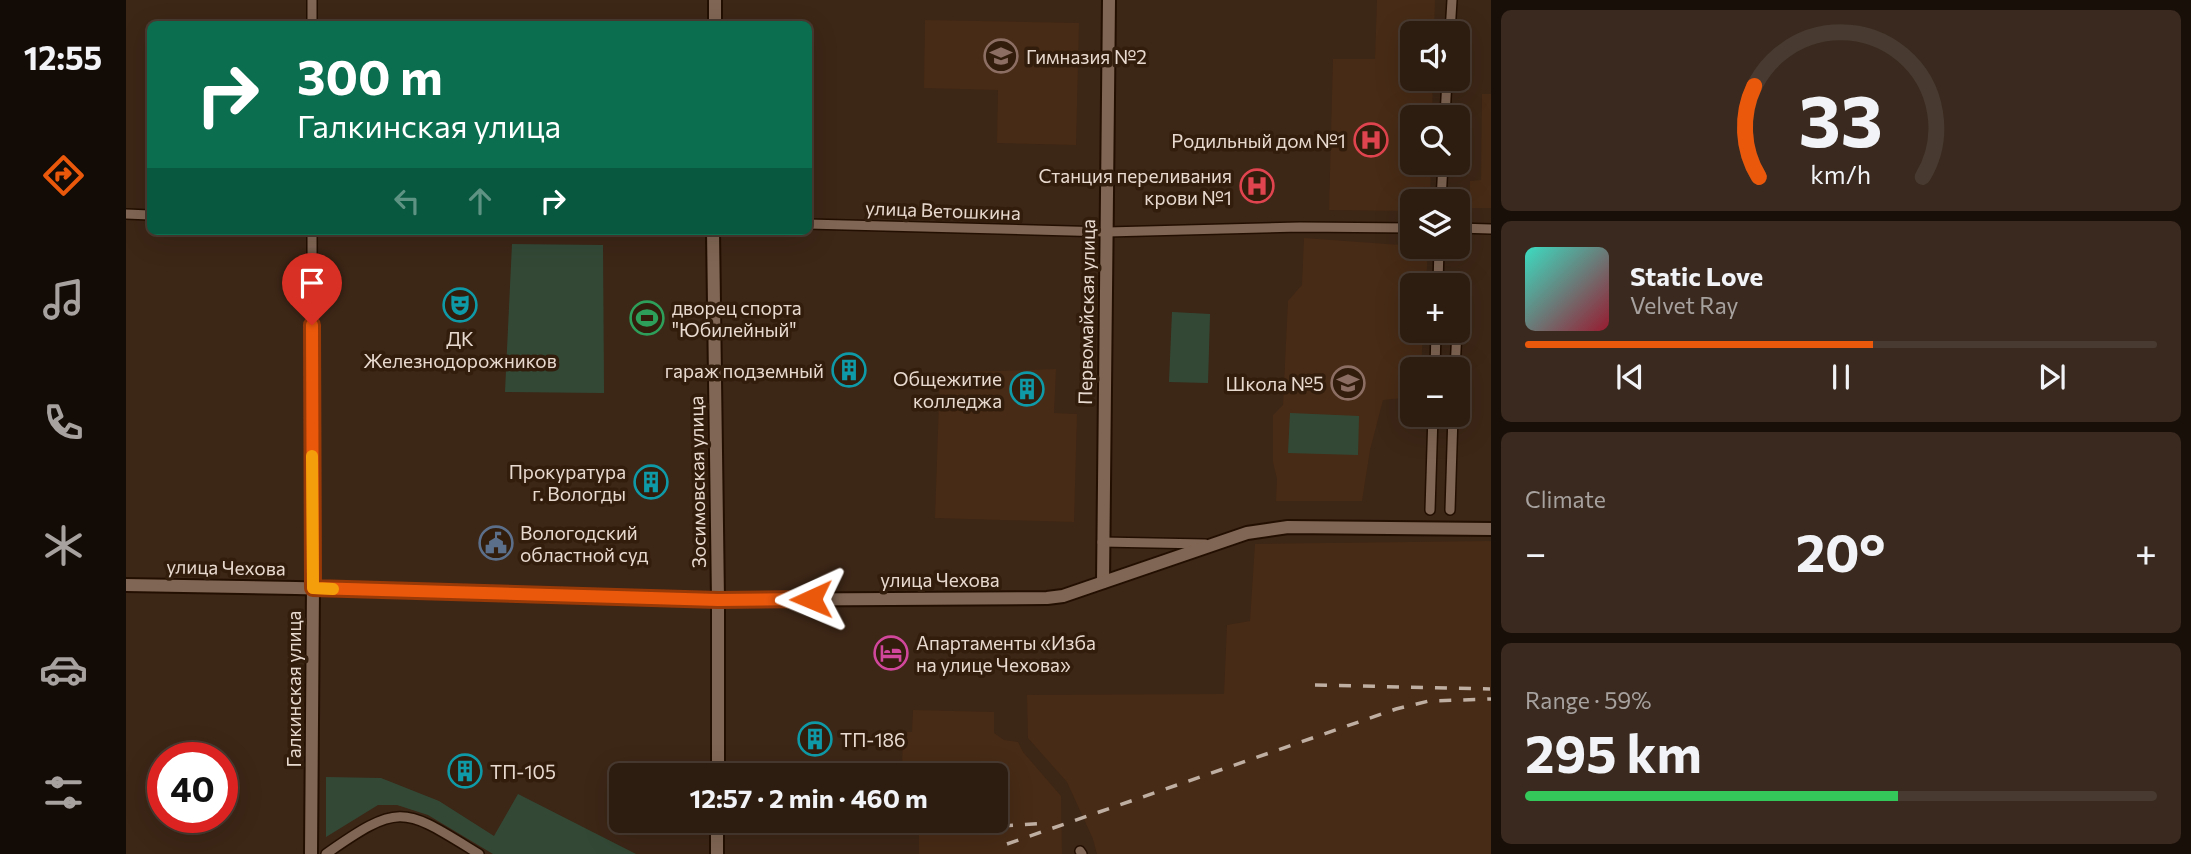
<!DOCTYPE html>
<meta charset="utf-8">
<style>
:root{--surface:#2d1c10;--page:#39291e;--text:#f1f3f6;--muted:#a7a19f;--line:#483a30;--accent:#ea580c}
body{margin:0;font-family:Commissioner,sans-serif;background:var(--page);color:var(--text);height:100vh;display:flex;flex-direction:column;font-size:26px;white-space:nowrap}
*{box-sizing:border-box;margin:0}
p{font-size:23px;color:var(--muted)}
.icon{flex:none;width:38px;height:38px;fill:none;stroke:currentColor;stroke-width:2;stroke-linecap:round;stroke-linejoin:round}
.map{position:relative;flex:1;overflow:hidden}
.panel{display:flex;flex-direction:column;gap:10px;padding:10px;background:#190f09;width:700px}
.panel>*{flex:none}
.hud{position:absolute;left:21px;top:21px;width:665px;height:214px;border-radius:10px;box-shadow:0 7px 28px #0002,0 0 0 2px var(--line);background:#0b6e4f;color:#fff;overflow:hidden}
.tools{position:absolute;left:1274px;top:21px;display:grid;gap:14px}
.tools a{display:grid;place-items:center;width:70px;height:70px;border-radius:10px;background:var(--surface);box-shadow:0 7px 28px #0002,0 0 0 2px var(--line);font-size:35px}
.speed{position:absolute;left:21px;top:742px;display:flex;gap:14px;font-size:35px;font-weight:700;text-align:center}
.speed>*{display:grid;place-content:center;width:91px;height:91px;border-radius:50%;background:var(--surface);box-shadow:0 7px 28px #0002,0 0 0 2px var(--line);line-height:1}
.speed .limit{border:10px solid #d22;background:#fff;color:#111}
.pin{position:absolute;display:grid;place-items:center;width:60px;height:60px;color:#fff;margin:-72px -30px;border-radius:50% 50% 50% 0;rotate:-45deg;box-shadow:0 0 7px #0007}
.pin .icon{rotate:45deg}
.me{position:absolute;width:77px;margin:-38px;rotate:269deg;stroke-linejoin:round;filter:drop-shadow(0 0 5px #0008)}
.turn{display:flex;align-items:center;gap:24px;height:147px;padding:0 35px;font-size:32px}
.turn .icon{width:91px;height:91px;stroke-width:2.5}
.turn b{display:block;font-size:49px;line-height:60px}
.lanes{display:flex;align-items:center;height:66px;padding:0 35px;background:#0003;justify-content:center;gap:35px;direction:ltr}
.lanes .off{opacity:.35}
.big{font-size:52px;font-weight:700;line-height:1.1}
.panel .tile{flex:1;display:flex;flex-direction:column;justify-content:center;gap:10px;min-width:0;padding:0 24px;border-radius:10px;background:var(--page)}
.panel .dial{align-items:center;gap:0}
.dial svg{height:182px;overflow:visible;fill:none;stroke:var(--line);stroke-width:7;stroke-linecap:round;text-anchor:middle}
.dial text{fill:var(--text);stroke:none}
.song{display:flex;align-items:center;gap:21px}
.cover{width:84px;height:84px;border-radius:10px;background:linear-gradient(135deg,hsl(170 70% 55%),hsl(350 70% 35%))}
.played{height:7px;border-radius:4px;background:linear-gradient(90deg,var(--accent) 55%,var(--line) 55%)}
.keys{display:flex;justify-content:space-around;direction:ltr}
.heat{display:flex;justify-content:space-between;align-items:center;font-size:38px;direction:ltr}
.charge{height:10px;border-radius:5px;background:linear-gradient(90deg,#34c759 59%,var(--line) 0)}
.trip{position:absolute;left:483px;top:763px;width:399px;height:70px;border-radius:10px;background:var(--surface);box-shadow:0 7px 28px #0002,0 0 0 2px var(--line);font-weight:700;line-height:70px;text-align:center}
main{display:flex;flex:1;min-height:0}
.tabs{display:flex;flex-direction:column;width:126px;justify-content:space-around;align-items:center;background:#120b06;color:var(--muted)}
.tabs .icon{width:49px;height:49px}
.tabs .on{color:var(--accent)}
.tabs b{font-size:32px;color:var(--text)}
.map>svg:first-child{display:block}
.built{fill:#472b16}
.green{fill:#334936}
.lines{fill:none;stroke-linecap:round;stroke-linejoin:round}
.street-casing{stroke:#230f01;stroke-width:12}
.secondary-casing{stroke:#230f01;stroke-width:16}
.street{stroke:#806654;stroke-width:9}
.secondary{stroke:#806654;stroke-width:12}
.rail{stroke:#bfaea2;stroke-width:3.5;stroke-dasharray:12 12;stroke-linecap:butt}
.route-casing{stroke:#983908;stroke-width:18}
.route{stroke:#ea580c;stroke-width:12}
.slow{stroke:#f59e0b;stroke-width:12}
.labels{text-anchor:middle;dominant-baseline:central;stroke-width:7;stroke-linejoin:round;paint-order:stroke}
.poi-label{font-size:19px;fill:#e9dad0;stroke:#321d0c;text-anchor:start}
.street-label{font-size:19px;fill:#e9dad0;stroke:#321d0c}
</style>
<main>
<nav class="tabs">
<b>12:55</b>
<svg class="icon on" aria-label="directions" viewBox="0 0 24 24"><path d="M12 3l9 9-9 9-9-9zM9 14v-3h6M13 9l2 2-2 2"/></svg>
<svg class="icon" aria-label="music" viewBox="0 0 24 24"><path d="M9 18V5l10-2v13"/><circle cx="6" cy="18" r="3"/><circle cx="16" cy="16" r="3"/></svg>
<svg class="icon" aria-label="phone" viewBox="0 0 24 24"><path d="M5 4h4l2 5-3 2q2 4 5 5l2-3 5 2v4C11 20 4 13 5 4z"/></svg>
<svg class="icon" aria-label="climate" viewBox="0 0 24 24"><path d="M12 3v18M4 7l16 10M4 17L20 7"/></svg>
<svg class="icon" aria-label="car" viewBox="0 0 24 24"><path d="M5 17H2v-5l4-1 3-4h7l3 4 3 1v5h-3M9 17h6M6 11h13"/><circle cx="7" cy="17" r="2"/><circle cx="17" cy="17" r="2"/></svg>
<svg class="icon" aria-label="filters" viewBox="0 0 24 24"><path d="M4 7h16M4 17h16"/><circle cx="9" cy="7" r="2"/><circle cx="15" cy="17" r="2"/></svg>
</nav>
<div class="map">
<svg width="1365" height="854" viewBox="0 0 1365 854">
<rect width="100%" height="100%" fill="#3c2616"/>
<g class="built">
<path d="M1251 0H1309L1308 33H1286V79H1307L1306 117H1286V163H1305L1304 201H1286V211L1203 210 1207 59H1249Z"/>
<path d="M799 20 953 23 950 145 871 143 872 90 798 88Z"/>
<path d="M1356 94H1365V208H1344V181L1355 180Z"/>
<path d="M1178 238 1302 247 1300 285H1286V331H1297L1295 369H1286V397L1257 400 1244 450 1236 501H1150L1151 479 1147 462V415L1157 405 1162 301 1176 285Z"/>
<path d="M930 369 928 413 951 414 948 522 809 518 814 373Z"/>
<path d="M1365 541V854H971L967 839 941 782 902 738 901 695 1098 694 1101 625 1124 621 1129 544Z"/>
<path d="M787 710 868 712V733L878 740 892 742 897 752 935 796 936 854H793V821H870V775H787V771H776L777 732H786Z"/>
</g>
<g class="green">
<path d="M386 244 477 245 478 393 379 392Z"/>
<path d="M1046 312 1084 314 1082 383 1043 382Z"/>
<path d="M1164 413 1233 416 1232 455 1162 453Z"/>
<path d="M200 777 255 778 313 801 368 836 392 794 510 854H367L302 815 271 805H252L200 837Z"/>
</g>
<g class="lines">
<defs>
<g id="street">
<path d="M186 24V0"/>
<path d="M1324 33 1326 0"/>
<path d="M1319 117 1321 79"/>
<path d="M1315 201 1317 163"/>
<path d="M0 214 24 215"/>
<path d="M682 224 981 232 1174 227 1286 228"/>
<path d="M1332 228 1365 229"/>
<path d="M186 231 187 588"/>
<path d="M1312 285 1313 247"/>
<path d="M1332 301V295"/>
<path d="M1309 369 1310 331"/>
<path d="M1329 369 1331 331"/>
<path d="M1304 510 1307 415"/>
<path d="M1324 510 1327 415"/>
<path d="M976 542 1079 544"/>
<path d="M954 851 956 854"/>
<path d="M200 854C275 801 278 808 353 854"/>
</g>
<g id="secondary">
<path d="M589 24V0"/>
<path d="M587 231 592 600V775"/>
<path d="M977 582 983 0"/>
<path d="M0 585 170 588 592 600 921 598 937 596 1121 533 1162 527 1365 529"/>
<path d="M185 854 187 588"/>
<path d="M591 854V821"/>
</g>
</defs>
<use href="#street" class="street-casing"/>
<use href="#secondary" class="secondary-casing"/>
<use href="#street" class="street"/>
<use href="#secondary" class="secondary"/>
<g class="rail">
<path d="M1189 685 1364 689"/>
<path d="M875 826 922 823"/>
<path d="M881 844 1270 709 1303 701 1365 699"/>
</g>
</g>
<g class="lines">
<defs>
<path id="route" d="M186 325 187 588 592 600 685 599"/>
</defs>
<use href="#route" class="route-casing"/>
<use href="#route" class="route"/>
<path class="slow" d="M186 456 187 588 207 589"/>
</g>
<defs>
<symbol id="school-ring" viewBox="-11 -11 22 22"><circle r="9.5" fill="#321d0c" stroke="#8d6e63" stroke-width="1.5"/><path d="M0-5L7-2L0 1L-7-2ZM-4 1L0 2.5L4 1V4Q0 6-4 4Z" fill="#8d6e63"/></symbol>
<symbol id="hospital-ring" viewBox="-11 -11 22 22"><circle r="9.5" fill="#321d0c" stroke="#e0444e" stroke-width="1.5"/><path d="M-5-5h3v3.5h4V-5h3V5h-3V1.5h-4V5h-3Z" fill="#e0444e"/></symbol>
<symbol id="theatre-ring" viewBox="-11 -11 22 22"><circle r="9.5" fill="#321d0c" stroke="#0f9aa8" stroke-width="1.5"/><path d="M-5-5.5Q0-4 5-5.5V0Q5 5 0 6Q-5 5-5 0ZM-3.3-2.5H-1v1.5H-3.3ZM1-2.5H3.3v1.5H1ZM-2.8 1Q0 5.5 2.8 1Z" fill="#0f9aa8"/></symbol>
<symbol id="stadium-ring" viewBox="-11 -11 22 22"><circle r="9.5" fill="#321d0c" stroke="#2e9e5b" stroke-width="1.5"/><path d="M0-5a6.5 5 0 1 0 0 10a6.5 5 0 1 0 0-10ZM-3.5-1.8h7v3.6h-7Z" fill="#2e9e5b"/></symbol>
<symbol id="building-ring" viewBox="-11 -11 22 22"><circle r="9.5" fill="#321d0c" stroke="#0f9aa8" stroke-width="1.5"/><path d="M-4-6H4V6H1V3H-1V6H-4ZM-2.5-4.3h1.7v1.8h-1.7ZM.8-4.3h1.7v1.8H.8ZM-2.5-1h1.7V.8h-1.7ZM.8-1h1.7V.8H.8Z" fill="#0f9aa8"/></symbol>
<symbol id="civic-ring" viewBox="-11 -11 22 22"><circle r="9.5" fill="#321d0c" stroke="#5c6f8a" stroke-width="1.5"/><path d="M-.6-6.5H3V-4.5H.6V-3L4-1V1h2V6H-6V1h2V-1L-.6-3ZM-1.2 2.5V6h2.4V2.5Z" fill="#5c6f8a"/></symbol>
<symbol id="hotel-ring" viewBox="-11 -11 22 22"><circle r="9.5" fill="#321d0c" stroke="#d1479c" stroke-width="1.5"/><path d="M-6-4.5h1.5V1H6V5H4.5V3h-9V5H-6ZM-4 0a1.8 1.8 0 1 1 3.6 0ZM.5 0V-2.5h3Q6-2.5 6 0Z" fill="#d1479c"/></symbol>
</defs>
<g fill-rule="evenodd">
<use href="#school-ring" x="856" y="37" width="38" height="38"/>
<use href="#hospital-ring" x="1226" y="121" width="38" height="38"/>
<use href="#hospital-ring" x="1112" y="167" width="38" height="38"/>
<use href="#theatre-ring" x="315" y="286" width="38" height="38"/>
<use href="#stadium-ring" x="502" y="299" width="38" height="38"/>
<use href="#building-ring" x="704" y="351" width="38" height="38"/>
<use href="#school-ring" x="1203" y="364" width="38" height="38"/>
<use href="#building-ring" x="882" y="370" width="38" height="38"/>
<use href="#building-ring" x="506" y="463" width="38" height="38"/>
<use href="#civic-ring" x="351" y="524" width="38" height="38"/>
<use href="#hotel-ring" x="746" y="634" width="38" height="38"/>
<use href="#building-ring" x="670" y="720" width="38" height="38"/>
<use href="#building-ring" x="320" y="752" width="38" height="38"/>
</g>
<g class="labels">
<g class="poi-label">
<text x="900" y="56">Гимназия №2</text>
<text x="1220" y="140" text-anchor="end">Родильный дом №1</text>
<text x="1106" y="175" text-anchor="end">Станция переливания<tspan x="1106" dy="22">крови №1</tspan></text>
<text x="546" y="307">дворец спорта<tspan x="546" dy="22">"Юбилейный"</tspan></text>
<text x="334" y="338" text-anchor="middle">ДК<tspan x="334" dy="22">Железнодорожников</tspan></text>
<text x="698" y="370" text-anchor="end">гараж подземный</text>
<text x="876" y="378" text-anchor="end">Общежитие<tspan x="876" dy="22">колледжа</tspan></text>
<text x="1198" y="383" text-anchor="end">Школа №5</text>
<text x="500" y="471" text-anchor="end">Прокуратура<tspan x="500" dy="22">г. Вологды</tspan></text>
<text x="394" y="532">Вологодский<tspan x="394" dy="22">областной суд</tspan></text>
<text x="790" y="642">Апартаменты «Изба<tspan x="790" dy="22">на улице Чехова»</tspan></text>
<text x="714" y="739">ТП-186</text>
<text x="364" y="771">ТП-105</text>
</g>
<g class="street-label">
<text transform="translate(817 210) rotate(2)">улица Ветошкина</text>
<text transform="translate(960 312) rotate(-89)">Первомайская улица</text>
<text transform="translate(571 482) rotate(-91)">Зосимовская улица</text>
<text transform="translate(100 567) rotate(1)">улица Чехова</text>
<text x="814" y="579">улица Чехова</text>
<text transform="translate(167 689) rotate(-90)">Галкинская улица</text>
</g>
</g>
</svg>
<div class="tools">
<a><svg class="icon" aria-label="sound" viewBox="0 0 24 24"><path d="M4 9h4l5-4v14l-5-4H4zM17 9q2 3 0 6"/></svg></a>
<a><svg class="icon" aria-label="search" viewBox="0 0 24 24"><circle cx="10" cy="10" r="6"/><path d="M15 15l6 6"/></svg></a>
<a><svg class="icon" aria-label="layers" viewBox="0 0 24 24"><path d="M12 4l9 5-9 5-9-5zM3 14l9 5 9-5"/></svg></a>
<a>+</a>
<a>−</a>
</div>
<div class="speed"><div class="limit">40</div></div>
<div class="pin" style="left:186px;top:325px;background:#d93025"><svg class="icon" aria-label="arrive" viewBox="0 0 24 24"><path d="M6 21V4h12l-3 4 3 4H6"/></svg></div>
<svg class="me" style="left:685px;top:599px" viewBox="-20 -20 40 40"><path d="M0-17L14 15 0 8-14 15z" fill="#ea580c" stroke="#fff" stroke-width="4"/></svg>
<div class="trip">12:57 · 2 min · 460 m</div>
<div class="hud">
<div class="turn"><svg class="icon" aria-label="right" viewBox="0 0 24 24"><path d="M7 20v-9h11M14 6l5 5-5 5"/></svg><div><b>300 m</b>Галкинская улица</div></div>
<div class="lanes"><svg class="icon off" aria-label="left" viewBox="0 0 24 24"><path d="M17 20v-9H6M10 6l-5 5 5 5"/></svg><svg class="icon off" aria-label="ahead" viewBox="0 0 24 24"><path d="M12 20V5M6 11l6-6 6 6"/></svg><svg class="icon" aria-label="right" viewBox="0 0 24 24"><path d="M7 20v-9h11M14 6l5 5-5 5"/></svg></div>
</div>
</div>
<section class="panel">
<div class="tile dial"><svg viewBox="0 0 100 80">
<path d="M14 69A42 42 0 1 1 86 69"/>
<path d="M14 69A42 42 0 0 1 12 29" stroke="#ea580c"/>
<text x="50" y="56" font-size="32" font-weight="700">33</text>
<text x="50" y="72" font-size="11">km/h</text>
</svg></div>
<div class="tile">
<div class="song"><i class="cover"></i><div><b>Static Love</b><p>Velvet Ray</p></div></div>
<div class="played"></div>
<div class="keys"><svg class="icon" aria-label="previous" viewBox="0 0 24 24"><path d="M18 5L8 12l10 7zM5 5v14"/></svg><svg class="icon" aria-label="pause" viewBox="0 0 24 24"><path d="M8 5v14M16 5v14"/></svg><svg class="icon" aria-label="next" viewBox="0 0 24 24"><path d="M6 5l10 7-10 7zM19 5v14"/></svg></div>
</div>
<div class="tile"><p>Climate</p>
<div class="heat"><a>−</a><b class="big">20°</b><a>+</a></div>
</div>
<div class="tile"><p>Range · 59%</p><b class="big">295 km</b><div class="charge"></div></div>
</section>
</main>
